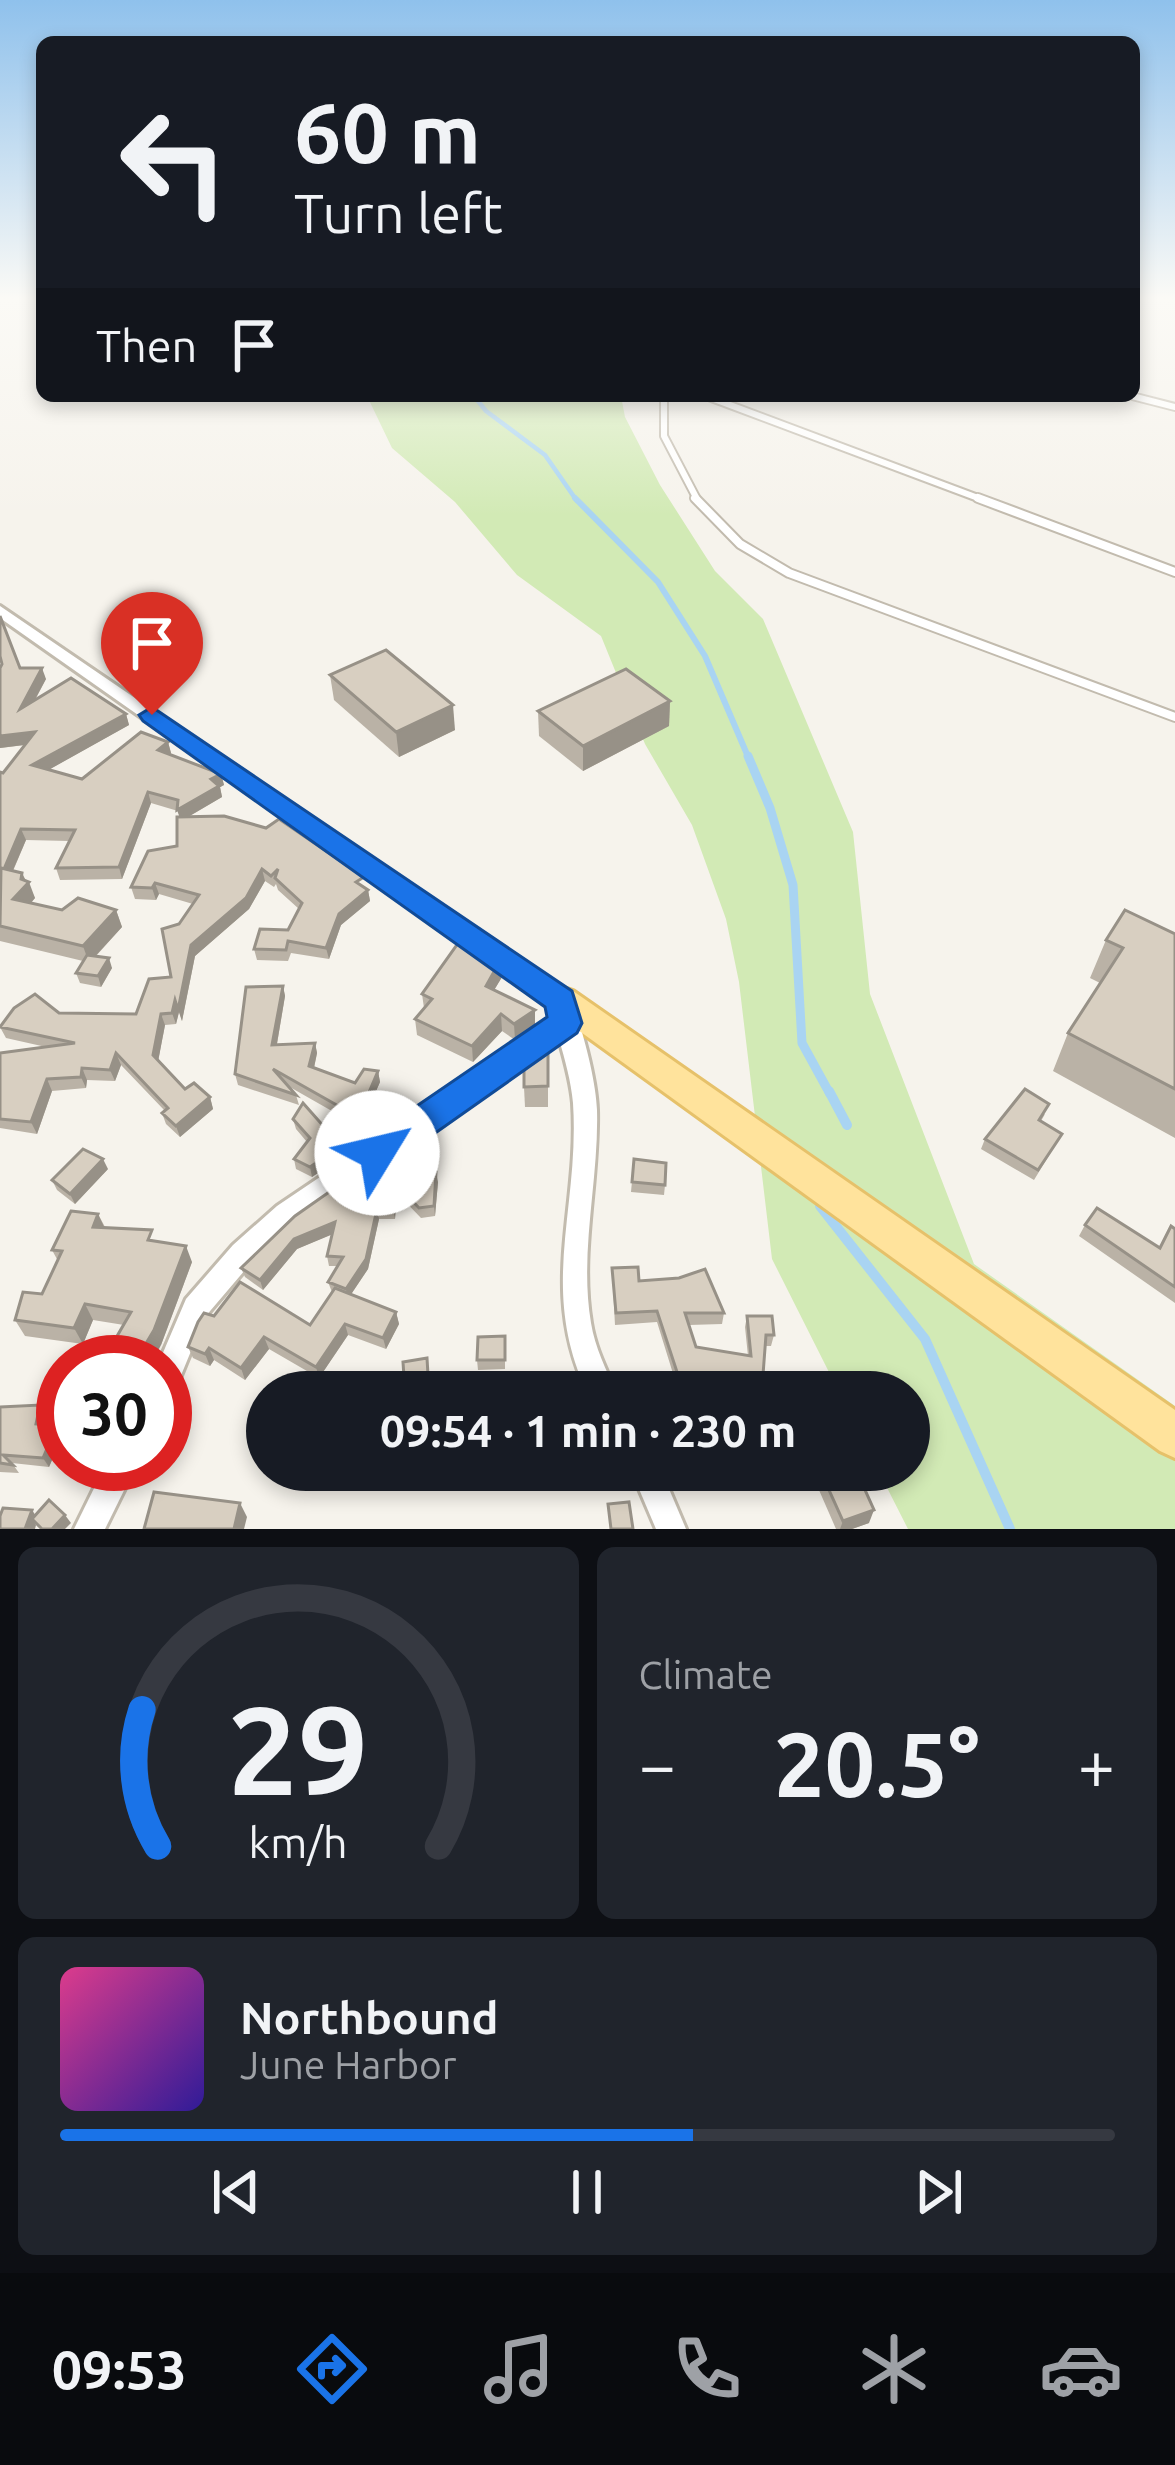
<!DOCTYPE html>
<meta charset="utf-8">
<style>
:root{--surface:#171b24;--page:#20242c;--text:#f1f3f6;--muted:#9ea1a6;--line:#363941;--accent:#1a73e8}
body{margin:0;font-family:Ubuntu,sans-serif;background:var(--page);color:var(--text);height:100vh;display:flex;flex-direction:column;font-size:45px;white-space:nowrap}
*{box-sizing:border-box;margin:0}
p{font-size:39px;color:var(--muted)}
.icon{flex:none;width:66px;height:66px;fill:none;stroke:currentColor;stroke-width:2;stroke-linecap:round;stroke-linejoin:round}
.map{position:relative;height:1529px;overflow:hidden}
.side{display:flex;flex-direction:column;gap:18px;padding:18px;background:#0d0f14;flex:1}
.side>*{flex:none}
.guide{position:absolute;left:36px;top:36px;width:1104px;height:366px;border-radius:18px;box-shadow:0 6px 18px #0003;background:#171b24;color:var(--text);overflow:hidden}
.speed{position:absolute;left:36px;top:1335px;display:flex;gap:24px;font-size:60px;font-weight:700;text-align:center}
.speed>*{display:grid;place-content:center;width:156px;height:156px;border-radius:50%;background:var(--surface);box-shadow:0 6px 18px #0003;line-height:1}
.speed .limit{border:18px solid #d22;background:#fff;color:#111}
.pin{position:absolute;display:grid;place-items:center;width:102px;height:102px;color:#fff;margin:-123px -51px;border-radius:50% 50% 50% 0;rotate:-45deg;box-shadow:0 0 12px #0007}
.pin .icon{rotate:45deg}
.me{position:absolute;width:132px;margin:-66px;rotate:54deg;stroke-linejoin:round;filter:drop-shadow(0 0 9px #0008)}
.turn{display:flex;align-items:center;gap:42px;height:252px;padding:0 60px;font-size:54px}
.turn .icon{width:156px;height:156px;stroke-width:2.5}
.turn b{display:block;font-size:84px;line-height:102px}
.then{display:flex;align-items:center;height:114px;padding:0 60px;background:#0003;gap:24px;font-size:45px}
.big{font-size:90px;font-weight:700;line-height:1.1}
.side .tile{flex:1;display:flex;flex-direction:column;justify-content:center;gap:18px;min-width:0;padding:0 42px;border-radius:18px;background:var(--page)}
.side .dial{align-items:center;gap:0}
.dial svg{height:312px;overflow:visible;fill:none;stroke:var(--line);stroke-width:7;stroke-linecap:round;text-anchor:middle}
.dial text{fill:var(--text);stroke:none}
.song{display:flex;align-items:center;gap:36px}
.cover{width:144px;height:144px;border-radius:18px;background:linear-gradient(135deg,hsl(330 70% 55%),hsl(250 70% 35%))}
.played{height:12px;border-radius:6px;background:linear-gradient(90deg,var(--accent) 60%,var(--line) 60%)}
.keys{display:flex;justify-content:space-around;direction:ltr}
.heat{display:flex;justify-content:space-between;align-items:center;font-size:66px;direction:ltr}
.side .tiles{flex:1;display:grid;gap:18px;grid-template-columns:1fr 1fr}
.tile:last-child{grid-column:span 2}
.trip{position:absolute;left:246px;top:1371px;width:684px;height:120px;border-radius:60px;background:var(--surface);box-shadow:0 6px 18px #0003;font-weight:700;line-height:120px;text-align:center}
.menu{display:flex;height:192px;justify-content:space-around;align-items:center;background:#090b0e;color:var(--muted)}
.menu .icon{width:84px;height:84px}
.menu .current{color:var(--accent)}
.menu b{font-size:54px;color:var(--text)}
.map>svg:first-child{display:block}
.green{fill:#d2eab5}
.lines{fill:none;stroke-linecap:round;stroke-linejoin:round}
.stream-far3{stroke:#a9d4f2;stroke-width:4.5}
.stream-far2{stroke:#a9d4f2;stroke-width:6}
.stream-far1{stroke:#a9d4f2;stroke-width:9}
.stream{stroke:#a9d4f2;stroke-width:10}
.lane-far1-casing{stroke:#c2bbae;stroke-width:10}
.lane-casing{stroke:#c2bbae;stroke-width:12}
.street-casing{stroke:#c2bbae;stroke-width:6}
.primary-casing{stroke:#e6c16a;stroke-width:6}
.lane-far1{stroke:#fff;stroke-width:6}
.lane{stroke:#fff;stroke-width:8}
.street{fill:#fff;fill-rule:evenodd}
.primary{fill:#ffe39c;fill-rule:evenodd}
.wall{fill:#bab2a6}
.shaded-wall{fill:#979187}
.building{fill:#d8cfc1;stroke:#979187;stroke-width:3}
.route{fill:#1a73e8;stroke:#114b97;stroke-width:3}
</style>
<div class="map">
<svg width="1175" height="1529" viewBox="0 0 1175 1529">
<rect width="100%" height="100%" fill="#f6f3ec"/>
<path class="green" d="M367 396H621L625 417 660 485 715 571 763 619 853 832 870 994 974 1264 1175 1406V1529H908L878 1470H909V1392H839L772 1259 739 982 726 919 692 825 645 744 601 636 517 575 455 502 392 448Z"/>
<g class="lines">
<path class="stream-far3" d="M474 396 486 411 545 455 577 501"/>
<path class="stream-far2" d="M575 498 658 582 705 656 749 759"/>
<path class="stream-far1" d="M748 756 770 808 793 885 802 1043 830 1094"/>
<g class="stream">
<path d="M829 1091 847 1125"/>
<path d="M820 1206 925 1339 1010 1529"/>
</g>
<defs>
<g id="lane-far1">
<path d="M664 396V436L698 501"/>
<path d="M706 396 986 501"/>
<path d="M1132 396 1175 407"/>
</g>
<g id="lane">
<path d="M695 498 740 544 789 573 1175 717"/>
<path d="M978 498 1175 572"/>
</g>
<g id="street">
<path d="M0 606 569 994C581 1023 596 1079 597 1110 599 1181 579 1252 591 1323 595 1348 606 1369 616 1392H587C538 1288 580 1209 573 1103 571 1081 565 1060 559 1039L295 1222 251 1263 205 1317 175 1390 165 1394V1362H159L186 1299 233 1245 277 1206 554 1019 551 1005 0 618Z"/>
<path d="M106 1464H137L105 1529H74Z"/>
<path d="M631 1470H661L686 1529H656Z"/>
</g>
<path id="primary" d="M561 987 573 991 1175 1410V1458L1160 1451 549 1009 545 1000 549 991Z"/>
</defs>
<use href="#lane-far1" class="lane-far1-casing"/>
<use href="#lane" class="lane-casing"/>
<use href="#street" class="street-casing"/>
<use href="#primary" class="primary-casing"/>
<use href="#lane-far1" class="lane-far1"/>
<use href="#lane" class="lane"/>
<use href="#street" class="street"/>
<use href="#primary" class="primary"/>
</g>
<g class="wall">
<path d="M0 668H20L46 679 35 700 126 714 129 725 48 770 82 779 168 742 171 753 169 755 221 774 224 785 220 787 222 797 188 817 368 890 370 901 341 925 329 959 291 953 288 961 257 960 254 949 288 930 299 909 278 890 276 884 274 887 265 881 249 909 195 956 182 1021 179 1012 176 1024 165 1025 158 1061 185 1089 210 1097 213 1109 180 1137 166 1124 162 1113 165 1111 121 1065 115 1081 87 1080 86 1088 52 1091 37 1134 0 1128V1053L46 1047 6 1038 0 1027 59 1013 136 1014 171 977 179 924 193 904 159 894 156 900 135 899 131 887 177 846 180 817 178 811 151 803 122 879 60 880 56 868 69 841 26 840 13 871 22 873 35 898 31 903 62 910H116L122 927 96 956 112 968 101 987 80 983 76 973 83 961 0 941V772L3 773 25 745 0 748Z"/>
<path d="M330 675 455 730 399 757 334 700Z"/>
<path d="M670 701 669 726 583 771 539 736 538 711Z"/>
<path d="M1175 934V1138L1053 1071 1068 1033 1100 983 1090 978 1106 940Z"/>
<path d="M500 961 502 977 494 990 535 1010V1026L515 1040 502 1031 473 1062 417 1035 415 1019 424 1008 422 994Z"/>
<path d="M283 986 285 996 277 1044 315 1043 317 1053 314 1068 355 1083 378 1071 380 1082 372 1100 391 1111 393 1121 374 1135 288 1086 296 1095 299 1105 238 1085 235 1074Z"/>
<path d="M548 1048V1107H525L524 1087Z"/>
<path d="M1045 1114 1041 1121 1062 1134 1034 1180 981 1149 985 1139Z"/>
<path d="M293 1119 343 1156 312 1177 296 1169 294 1159 307 1142 296 1129Z"/>
<path d="M634 1159 665 1185 664 1195 631 1192Z"/>
<path d="M415 1162 416 1169 438 1182 435 1216 421 1218 396 1192 395 1219H379L368 1269 351 1294 396 1312 399 1324 386 1349 348 1335 319 1378 269 1349 245 1380 214 1360 210 1366 193 1358 188 1347 214 1316 310 1325 332 1292 328 1282 337 1266H329L327 1256 332 1234 297 1249 263 1290 245 1277 241 1268 353 1203 392 1187 389 1176Z"/>
<path d="M108 1169 75 1204 57 1190 52 1180Z"/>
<path d="M98 1214 105 1227 157 1241 192 1262 161 1345 124 1325 93 1320 83 1344 25 1336 15 1320 42 1294 58 1261 52 1250Z"/>
<path d="M1085 1225 1159 1248 1175 1229V1303L1079 1236Z"/>
<path d="M612 1268 639 1281 724 1313 722 1324 689 1325 696 1347 748 1356 745 1327 747 1316 774 1335 771 1346H765L761 1392H660L661 1384 675 1380 657 1322 615 1325Z"/>
<path d="M505 1336V1369L478 1370 477 1360Z"/>
<path d="M0 1407 46 1414 44 1425 63 1429V1456L55 1453 49 1467 12 1463 19 1473 0 1472Z"/>
<path d="M782 1470H856L869 1523 852 1529H836L812 1474 786 1482Z"/>
</g>
<g class="shaded-wall">
<path d="M42 668 46 679 24 720 20 709Z"/>
<path d="M670 701 669 726 583 771V746Z"/>
<path d="M453 705 455 730 399 757 396 732Z"/>
<path d="M126 714 129 725 36 777 32 765Z"/>
<path d="M35 732 39 743 0 748V736Z"/>
<path d="M168 742 171 753 161 762 158 750Z"/>
<path d="M221 774 224 785 220 787 222 797 181 821 177 810 211 779Z"/>
<path d="M148 792 151 803 122 879 119 867Z"/>
<path d="M21 829 26 840 7 884 2 873Z"/>
<path d="M262 869 265 881 249 909 195 956 182 1021 179 1012 176 1024 172 1013 191 945Z"/>
<path d="M22 873 27 884 29 882 35 898 20 915 13 899Z"/>
<path d="M155 883 159 894 156 900 152 888Z"/>
<path d="M368 890 370 901 341 925 329 959 326 948 339 914Z"/>
<path d="M116 910 122 927 89 963 83 946Z"/>
<path d="M109 958 112 968 101 987 98 976Z"/>
<path d="M500 961 502 977 487 1002 486 986Z"/>
<path d="M283 986 285 996 275 1055 272 1045Z"/>
<path d="M535 1010V1026L515 1040 514 1024Z"/>
<path d="M161 1014 165 1025 157 1067 153 1055Z"/>
<path d="M501 1014 502 1031 473 1062 472 1046Z"/>
<path d="M315 1043 317 1053 312 1077 309 1066Z"/>
<path d="M116 1053 121 1065 115 1081 110 1070Z"/>
<path d="M82 1068 87 1080 86 1088 81 1077Z"/>
<path d="M378 1071 380 1082 369 1107 367 1097Z"/>
<path d="M47 1079 52 1091 37 1134 31 1122Z"/>
<path d="M210 1097 213 1109 180 1137 176 1126Z"/>
<path d="M391 1111 393 1121 374 1135 372 1125Z"/>
<path d="M341 1146 343 1156 312 1177 310 1167Z"/>
<path d="M103 1159 108 1169 75 1204 70 1194Z"/>
<path d="M436 1172 438 1182 435 1216 434 1206Z"/>
<path d="M395 1187 397 1197 395 1219 393 1209Z"/>
<path d="M377 1209 379 1219 368 1269 348 1299 346 1289Z"/>
<path d="M98 1214 106 1231 93 1227Z"/>
<path d="M335 1222 338 1232 297 1249 263 1290 260 1280 294 1239Z"/>
<path d="M186 1246 192 1262 161 1345 152 1362H135Z"/>
<path d="M85 1304 93 1320 83 1344 74 1328Z"/>
<path d="M396 1312 399 1324 386 1349 383 1338Z"/>
<path d="M345 1324 348 1335 319 1378 316 1367Z"/>
<path d="M264 1337 269 1349 245 1380 241 1368Z"/>
<path d="M209 1348 214 1360 210 1366 205 1354Z"/>
<path d="M40 1405 46 1414 42 1433 36 1424Z"/>
<path d="M182 1410 187 1419 173 1454 168 1445Z"/>
<path d="M49 1444 55 1453 49 1467 43 1458Z"/>
<path d="M789 1470H814L812 1474 786 1482Z"/>
<path d="M240 1503 247 1517 244 1529H234Z"/>
<path d="M32 1510 38 1519H32L36 1525 35 1529H25Z"/>
<path d="M874 1510 869 1523 852 1529H840L843 1521Z"/>
<path d="M65 1515 71 1523 65 1529H52Z"/>
</g>
<g class="building">
<path d="M0 616 20 668H42L20 709 71 678 126 714 32 765 82 779 141 732 168 742 158 750 221 774 211 779 219 786 177 810 178 800 148 792 119 867 56 868 75 830 21 829 4 869 0 870V772L3 773 35 732 0 736V668L2 664 0 656Z"/>
<path d="M386 650 453 705 396 732 330 675Z"/>
<path d="M626 669 670 701 583 746 538 711Z"/>
<path d="M224 816 266 828 279 819 364 877 356 882 368 890 339 914 326 948 288 941 286 950 254 949 260 929 288 930 302 903 275 878 278 869 271 876 262 869 246 898 191 945 178 1010 175 1000 172 1013 161 1014 153 1055 185 1089 194 1083 210 1097 176 1126 162 1113 168 1108 116 1053 110 1070 82 1068 81 1077 47 1079 31 1122 0 1119V1053L75 1043 0 1027 14 1008 35 994 59 1013 136 1014 149 979 171 977 162 929 179 924 199 895 155 883 152 888 131 887 148 851 177 846V817Z"/>
<path d="M1 868 22 873 21 879 29 882 13 899 62 910 78 898 116 910 83 946 0 926Z"/>
<path d="M1125 910 1175 934V1089L1068 1033 1123 948 1106 940Z"/>
<path d="M459 942 500 961 486 986 535 1010 514 1024 501 1014 472 1046 415 1019 432 999 422 994Z"/>
<path d="M87 955 109 958 98 976 76 973Z"/>
<path d="M283 986 272 1045 315 1043 309 1066 355 1083 364 1069 378 1071 367 1097 391 1111 372 1125 273 1069 296 1095 235 1074 246 987Z"/>
<path d="M548 1048V1086L524 1087V1049Z"/>
<path d="M1025 1089 1049 1104 1039 1120 1062 1134 1038 1170 985 1139Z"/>
<path d="M303 1103 341 1146 310 1167 294 1159 310 1138 293 1119Z"/>
<path d="M83 1149 103 1159 70 1194 52 1180Z"/>
<path d="M634 1159 666 1163 665 1185 632 1182Z"/>
<path d="M415 1162 414 1169 436 1172 434 1206 419 1208 389 1176 390 1164Z"/>
<path d="M356 1187H395L393 1209H377L366 1259 346 1289 328 1282 343 1257 327 1256 335 1222 294 1239 260 1280 241 1268 295 1216 332 1190 353 1203Z"/>
<path d="M1097 1208 1160 1248 1171 1226 1175 1229V1287L1085 1225Z"/>
<path d="M71 1211 98 1214 93 1227 152 1230 148 1240 186 1246 154 1330 135 1362H102L131 1312 85 1304 74 1328 15 1320 23 1292 42 1294 62 1251 52 1250Z"/>
<path d="M638 1267 639 1281 679 1278 705 1269 724 1313H685L696 1347 751 1356 747 1316H772L774 1335H766L762 1388 711 1380 713 1392H662L661 1384 679 1378 657 1311 616 1313 612 1268Z"/>
<path d="M240 1282 310 1325 335 1288 396 1312 383 1338 345 1324 316 1367 264 1337 241 1368 209 1348 205 1354 188 1347 198 1322 204 1313 214 1316Z"/>
<path d="M505 1336V1360H477L478 1337Z"/>
<path d="M427 1358 429 1392H405L403 1362Z"/>
<path d="M40 1405 36 1424 56 1426 63 1429V1450L49 1444 43 1458 3 1455 13 1465 0 1463V1407Z"/>
<path d="M165 1407 182 1410 168 1445 165 1444Z"/>
<path d="M820 1470H856L874 1510 843 1521Z"/>
<path d="M154 1492 240 1503 234 1529H144Z"/>
<path d="M49 1500 65 1515 52 1529H42L32 1519Z"/>
<path d="M629 1502 633 1529H611L608 1504Z"/>
<path d="M3 1508 32 1510 25 1529H0V1516Z"/>
</g>
<linearGradient id="sky" x2="0" y2="1"><stop stop-color="#8fc1ec"/><stop offset="0.58" stop-color="#fbfaf6"/><stop offset="1" stop-color="#fbfaf6" stop-opacity="0"/></linearGradient>
<rect width="1175" height="515" fill="url(#sky)"/>
<path class="route" d="M152 707 572 991 582 1023 577 1033 390 1165 377 1169 364 1165 359 1153 364 1142 547 1017 545 1007 143 721 139 715Z"/>
</svg>
<div class="speed"><div class="limit">30</div></div>
<div class="pin" style="left:152px;top:715px;background:#d93025"><svg class="icon" aria-label="arrive" viewBox="0 0 24 24"><path d="M6 21V4h12l-3 4 3 4H6"/></svg></div>
<svg class="me" style="left:377px;top:1153px" viewBox="-20 -20 40 40"><circle r="19" fill="#fff"/><path d="M0-13L10 11 0 6-10 11z" fill="#1a73e8"/></svg>
<div class="trip">09:54 · 1 min · 230 m</div>
<div class="guide">
<div class="turn"><svg class="icon" aria-label="left" viewBox="0 0 24 24"><path d="M17 20v-9H6M10 6l-5 5 5 5"/></svg><div><b>60 m</b>Turn left</div></div>
<div class="then">Then<svg class="icon" aria-label="arrive" viewBox="0 0 24 24"><path d="M6 21V4h12l-3 4 3 4H6"/></svg></div>
</div>
</div>
<section class="side">
<div class="tiles">
<div class="tile dial"><svg viewBox="0 0 100 80">
<path d="M14 69A42 42 0 1 1 86 69"/>
<path d="M14 69A42 42 0 0 1 10 34" stroke="#1a73e8"/>
<text x="50" y="56" font-size="32" font-weight="700">29</text>
<text x="50" y="72" font-size="11">km/h</text>
</svg></div>
<div class="tile"><p>Climate</p>
<div class="heat"><a>−</a><b class="big">20.5°</b><a>+</a></div>
</div>
<div class="tile">
<div class="song"><i class="cover"></i><div><b>Northbound</b><p>June Harbor</p></div></div>
<div class="played"></div>
<div class="keys"><svg class="icon" aria-label="previous" viewBox="0 0 24 24"><path d="M18 5L8 12l10 7zM5 5v14"/></svg><svg class="icon" aria-label="pause" viewBox="0 0 24 24"><path d="M8 5v14M16 5v14"/></svg><svg class="icon" aria-label="next" viewBox="0 0 24 24"><path d="M6 5l10 7-10 7zM19 5v14"/></svg></div>
</div>
</div>
</section>
<nav class="menu">
<b>09:53</b>
<svg class="icon current" aria-label="directions" viewBox="0 0 24 24"><path d="M12 3l9 9-9 9-9-9zM9 14v-3h6M13 9l2 2-2 2"/></svg>
<svg class="icon" aria-label="music" viewBox="0 0 24 24"><path d="M9 18V5l10-2v13"/><circle cx="6" cy="18" r="3"/><circle cx="16" cy="16" r="3"/></svg>
<svg class="icon" aria-label="phone" viewBox="0 0 24 24"><path d="M5 4h4l2 5-3 2q2 4 5 5l2-3 5 2v4C11 20 4 13 5 4z"/></svg>
<svg class="icon" aria-label="climate" viewBox="0 0 24 24"><path d="M12 3v18M4 7l16 10M4 17L20 7"/></svg>
<svg class="icon" aria-label="car" viewBox="0 0 24 24"><path d="M5 17H2v-5l4-1 3-4h7l3 4 3 1v5h-3M9 17h6M6 11h13"/><circle cx="7" cy="17" r="2"/><circle cx="17" cy="17" r="2"/></svg>
</nav>
